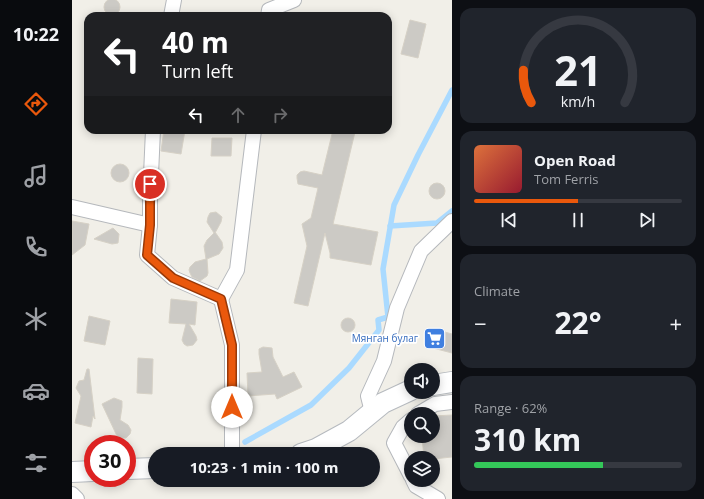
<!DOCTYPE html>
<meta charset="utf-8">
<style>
:root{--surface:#171b24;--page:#20242c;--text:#f1f3f6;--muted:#9ea1a6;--line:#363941;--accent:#ea580c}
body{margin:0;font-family:"Open Sans",sans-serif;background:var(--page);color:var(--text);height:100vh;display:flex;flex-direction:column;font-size:15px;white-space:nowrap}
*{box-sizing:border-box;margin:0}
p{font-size:13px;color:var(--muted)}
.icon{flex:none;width:22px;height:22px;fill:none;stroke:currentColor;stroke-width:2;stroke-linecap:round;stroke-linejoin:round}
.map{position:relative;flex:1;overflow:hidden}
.details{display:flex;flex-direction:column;gap:8px;padding:8px;background:#0d0f14;width:252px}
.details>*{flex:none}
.hud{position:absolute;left:12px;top:12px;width:308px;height:122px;border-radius:12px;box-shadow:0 2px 10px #0003;background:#202124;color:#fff;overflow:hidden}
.buttons{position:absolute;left:332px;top:363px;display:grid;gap:8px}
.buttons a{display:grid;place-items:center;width:36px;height:36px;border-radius:50%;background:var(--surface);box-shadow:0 2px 10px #0003;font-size:20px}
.speed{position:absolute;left:12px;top:435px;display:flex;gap:8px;font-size:20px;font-weight:700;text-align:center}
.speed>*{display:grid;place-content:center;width:52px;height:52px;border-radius:50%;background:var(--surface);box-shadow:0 2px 10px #0003;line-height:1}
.speed .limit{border:6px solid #d22;background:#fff;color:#111}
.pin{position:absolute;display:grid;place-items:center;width:34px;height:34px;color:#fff;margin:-17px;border:2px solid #fff;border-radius:50%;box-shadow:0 1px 4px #0007}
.me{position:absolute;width:44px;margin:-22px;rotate:0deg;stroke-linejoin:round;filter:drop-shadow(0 0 3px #0008)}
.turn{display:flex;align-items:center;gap:14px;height:84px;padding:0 12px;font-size:18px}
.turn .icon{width:52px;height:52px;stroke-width:2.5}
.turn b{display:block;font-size:28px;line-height:34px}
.lanes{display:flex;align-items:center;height:38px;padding:0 12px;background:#0003;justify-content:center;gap:20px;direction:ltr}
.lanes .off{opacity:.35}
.big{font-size:30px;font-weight:700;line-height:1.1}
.details .card{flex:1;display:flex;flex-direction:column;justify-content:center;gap:6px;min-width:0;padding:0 14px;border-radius:12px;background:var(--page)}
.details .dial{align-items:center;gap:0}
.dial svg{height:104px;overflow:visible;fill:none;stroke:var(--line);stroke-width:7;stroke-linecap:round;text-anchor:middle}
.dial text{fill:var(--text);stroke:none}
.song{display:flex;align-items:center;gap:12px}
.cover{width:48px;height:48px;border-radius:6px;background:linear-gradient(135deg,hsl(20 70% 55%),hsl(350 70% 35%))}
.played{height:4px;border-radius:2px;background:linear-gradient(90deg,var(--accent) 50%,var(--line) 50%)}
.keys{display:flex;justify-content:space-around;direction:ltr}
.heat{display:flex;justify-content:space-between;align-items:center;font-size:22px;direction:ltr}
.charge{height:6px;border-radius:3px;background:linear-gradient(90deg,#34c759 62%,var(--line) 0)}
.trip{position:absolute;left:76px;top:447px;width:232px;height:40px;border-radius:20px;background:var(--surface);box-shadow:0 2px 10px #0003;font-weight:700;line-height:40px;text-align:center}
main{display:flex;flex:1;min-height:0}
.tabs{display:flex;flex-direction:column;width:72px;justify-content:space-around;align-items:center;background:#090b0e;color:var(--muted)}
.tabs .icon{width:28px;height:28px}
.tabs .on{color:var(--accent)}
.tabs b{font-size:18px;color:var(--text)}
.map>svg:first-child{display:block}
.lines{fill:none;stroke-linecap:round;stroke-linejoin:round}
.stream{stroke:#aadaff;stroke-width:5.5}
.building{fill:#cccac5;stroke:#d6d1c6}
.street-casing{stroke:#b5b8bc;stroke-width:16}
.secondary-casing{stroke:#b6babf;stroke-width:22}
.street{stroke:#fff;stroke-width:14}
.secondary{stroke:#fff;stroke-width:20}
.route-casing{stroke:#983908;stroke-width:10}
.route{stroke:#ea580c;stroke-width:7}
.labels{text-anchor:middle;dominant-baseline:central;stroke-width:3.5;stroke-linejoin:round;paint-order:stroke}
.shop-label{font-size:10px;fill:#366cbe;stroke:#fff;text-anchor:end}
</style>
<main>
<nav class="tabs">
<b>10:22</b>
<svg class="icon on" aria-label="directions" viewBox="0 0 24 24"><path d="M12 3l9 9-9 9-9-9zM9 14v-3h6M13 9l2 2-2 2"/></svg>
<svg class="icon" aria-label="music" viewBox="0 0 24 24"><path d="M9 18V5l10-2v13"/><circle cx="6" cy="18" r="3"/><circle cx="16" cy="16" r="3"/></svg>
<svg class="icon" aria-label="phone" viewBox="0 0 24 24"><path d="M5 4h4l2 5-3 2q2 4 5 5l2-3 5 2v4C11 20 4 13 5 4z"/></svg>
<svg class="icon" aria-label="climate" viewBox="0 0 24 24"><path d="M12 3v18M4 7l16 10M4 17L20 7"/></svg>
<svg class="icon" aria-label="car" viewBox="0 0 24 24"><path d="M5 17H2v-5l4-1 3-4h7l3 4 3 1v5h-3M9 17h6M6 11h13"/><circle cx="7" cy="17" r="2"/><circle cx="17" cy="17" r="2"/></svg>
<svg class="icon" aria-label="filters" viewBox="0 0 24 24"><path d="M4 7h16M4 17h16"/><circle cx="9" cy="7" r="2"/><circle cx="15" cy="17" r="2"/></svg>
</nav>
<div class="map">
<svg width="380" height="499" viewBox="0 0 380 499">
<rect width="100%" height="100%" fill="#f1efe8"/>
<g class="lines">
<g class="stream">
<path d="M318 226 365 223 380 211"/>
<path d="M173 442 239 405 277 368 307 330 306 320 316 317 311 269 322 205 346 155 380 90"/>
<path d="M143 454 150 453"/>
</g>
</g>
<g class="building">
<circle cx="40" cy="7" r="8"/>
<path d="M338 20 354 24 346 58 329 54Z"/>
<path d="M92 130H113L109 154 89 151Z"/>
<path d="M261 130H274L283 132 261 224 306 232 299 265 258 258V253L253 233 236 306 222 303 235 246 230 224 239 218 246 188 226 184 225 178V175L228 172 232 171 250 175Z"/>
<path d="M140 138H160L159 156H139Z"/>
<circle cx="48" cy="173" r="9"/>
<circle cx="365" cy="191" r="8"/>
<path d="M144 212 150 217 149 222 143 233V232L150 242 151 248 147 254 135 259 136 273 135 276 128 281 120 277 118 273 117 270 118 267 123 262 134 259 132 246 135 240 142 233 135 222 136 217 138 213Z"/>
<path d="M0 221 17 224 13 245 0 255Z"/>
<path d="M41 228 47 234 46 243 40 244 22 239Z"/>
<path d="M99 299 125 302 123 325 117 324 124 336 125 340 121 345 115 346 112 344 110 340 114 324 97 323Z"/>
<path d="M17 316 38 321 33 345 12 341Z"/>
<circle cx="276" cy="325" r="7"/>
<path d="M362 329 380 334V353L357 347Z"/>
<path d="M191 347 200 348 201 357 211 377 222 372 230 387 205 399 203 394 176 396 175 373 190 372 187 354V349Z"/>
<path d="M66 358 81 359 80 394 65 393Z"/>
<path d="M15 369H17L23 419 21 416 19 427 3 423 9 396 4 388 7 381 12 380Z"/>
<path d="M42 398 50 401V407L48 420 56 425 59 430 58 434 54 438H49L45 436 30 404Z"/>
<path d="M380 415V457L361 459V458H352L350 436H361V416Z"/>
</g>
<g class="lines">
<defs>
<g id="street">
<path d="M99 16 102 0"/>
<path d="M196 16 197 10 222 0"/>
<path d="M81 130 78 197V225L75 255 101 278 149 299 160 345V454"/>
<path d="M0 207 78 225"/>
<path d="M149 299 165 270 182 130"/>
<path d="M300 412 296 396 312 361 325 308 349 251 380 221"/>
<path d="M346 414 363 404 380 402"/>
<path d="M339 420 331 427 322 443 339 476"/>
<path d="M341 480 344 486 366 499"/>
<path d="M0 494 5 499"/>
</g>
<g id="secondary">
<path d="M361 385 380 382"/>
<path d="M229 454 244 449 277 431 311 403 339 390"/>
<path d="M55 469 83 468"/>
<path d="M0 472 21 471"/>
</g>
</defs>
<use href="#street" class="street-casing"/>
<use href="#secondary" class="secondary-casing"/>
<use href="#street" class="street"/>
<use href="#secondary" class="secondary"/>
</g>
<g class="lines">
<defs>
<path id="route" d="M78 184V225L75 255 101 278 149 299 160 345V407"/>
</defs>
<use href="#route" class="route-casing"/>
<use href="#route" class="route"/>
</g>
<defs>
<symbol id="supermarket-square" viewBox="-11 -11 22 22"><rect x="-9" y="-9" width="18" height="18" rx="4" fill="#3f7fe0" stroke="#fff"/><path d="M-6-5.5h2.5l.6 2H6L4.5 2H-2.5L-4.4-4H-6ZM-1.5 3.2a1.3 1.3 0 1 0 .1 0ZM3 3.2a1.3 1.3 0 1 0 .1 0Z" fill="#fff"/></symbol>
</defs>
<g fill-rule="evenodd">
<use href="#supermarket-square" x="350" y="326" width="25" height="25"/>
</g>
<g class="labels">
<g class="shop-label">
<text x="346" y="338">Мянган булаг</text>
</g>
</g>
</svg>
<div class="buttons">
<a><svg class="icon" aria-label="sound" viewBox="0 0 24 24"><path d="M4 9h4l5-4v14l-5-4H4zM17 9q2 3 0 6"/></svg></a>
<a><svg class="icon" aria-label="search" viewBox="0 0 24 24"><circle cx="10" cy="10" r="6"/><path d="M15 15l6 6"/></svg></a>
<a><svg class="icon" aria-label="layers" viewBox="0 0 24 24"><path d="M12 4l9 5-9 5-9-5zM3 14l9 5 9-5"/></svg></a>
</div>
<div class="speed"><div class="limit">30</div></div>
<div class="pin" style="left:78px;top:184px;background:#d93025"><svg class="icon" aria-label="arrive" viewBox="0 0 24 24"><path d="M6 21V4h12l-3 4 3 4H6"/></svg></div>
<svg class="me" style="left:160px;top:407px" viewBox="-20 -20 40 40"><circle r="19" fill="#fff"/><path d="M0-13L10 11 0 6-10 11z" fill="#ea580c"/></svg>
<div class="trip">10:23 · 1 min · 100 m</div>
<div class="hud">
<div class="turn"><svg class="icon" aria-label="left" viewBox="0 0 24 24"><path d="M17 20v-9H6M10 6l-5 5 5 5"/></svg><div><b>40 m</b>Turn left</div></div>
<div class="lanes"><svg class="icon" aria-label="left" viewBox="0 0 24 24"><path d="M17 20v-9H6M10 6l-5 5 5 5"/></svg><svg class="icon off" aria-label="ahead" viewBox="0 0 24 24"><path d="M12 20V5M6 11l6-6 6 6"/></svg><svg class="icon off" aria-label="right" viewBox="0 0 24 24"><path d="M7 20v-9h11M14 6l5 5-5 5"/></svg></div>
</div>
</div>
<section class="details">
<div class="card dial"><svg viewBox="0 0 100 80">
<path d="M14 69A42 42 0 1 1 86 69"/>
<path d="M14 69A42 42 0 0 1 8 44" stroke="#ea580c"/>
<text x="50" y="56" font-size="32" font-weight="700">21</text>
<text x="50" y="72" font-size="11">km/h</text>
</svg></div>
<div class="card">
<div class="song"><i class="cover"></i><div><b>Open Road</b><p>Tom Ferris</p></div></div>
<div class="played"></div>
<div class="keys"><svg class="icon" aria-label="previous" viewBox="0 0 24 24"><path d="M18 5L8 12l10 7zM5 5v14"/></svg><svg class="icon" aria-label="pause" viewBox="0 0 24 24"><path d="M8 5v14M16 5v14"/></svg><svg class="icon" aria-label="next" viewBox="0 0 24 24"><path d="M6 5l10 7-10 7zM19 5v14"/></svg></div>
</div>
<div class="card"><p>Climate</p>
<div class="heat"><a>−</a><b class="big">22°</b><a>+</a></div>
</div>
<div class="card"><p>Range · 62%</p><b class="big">310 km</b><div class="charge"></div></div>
</section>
</main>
